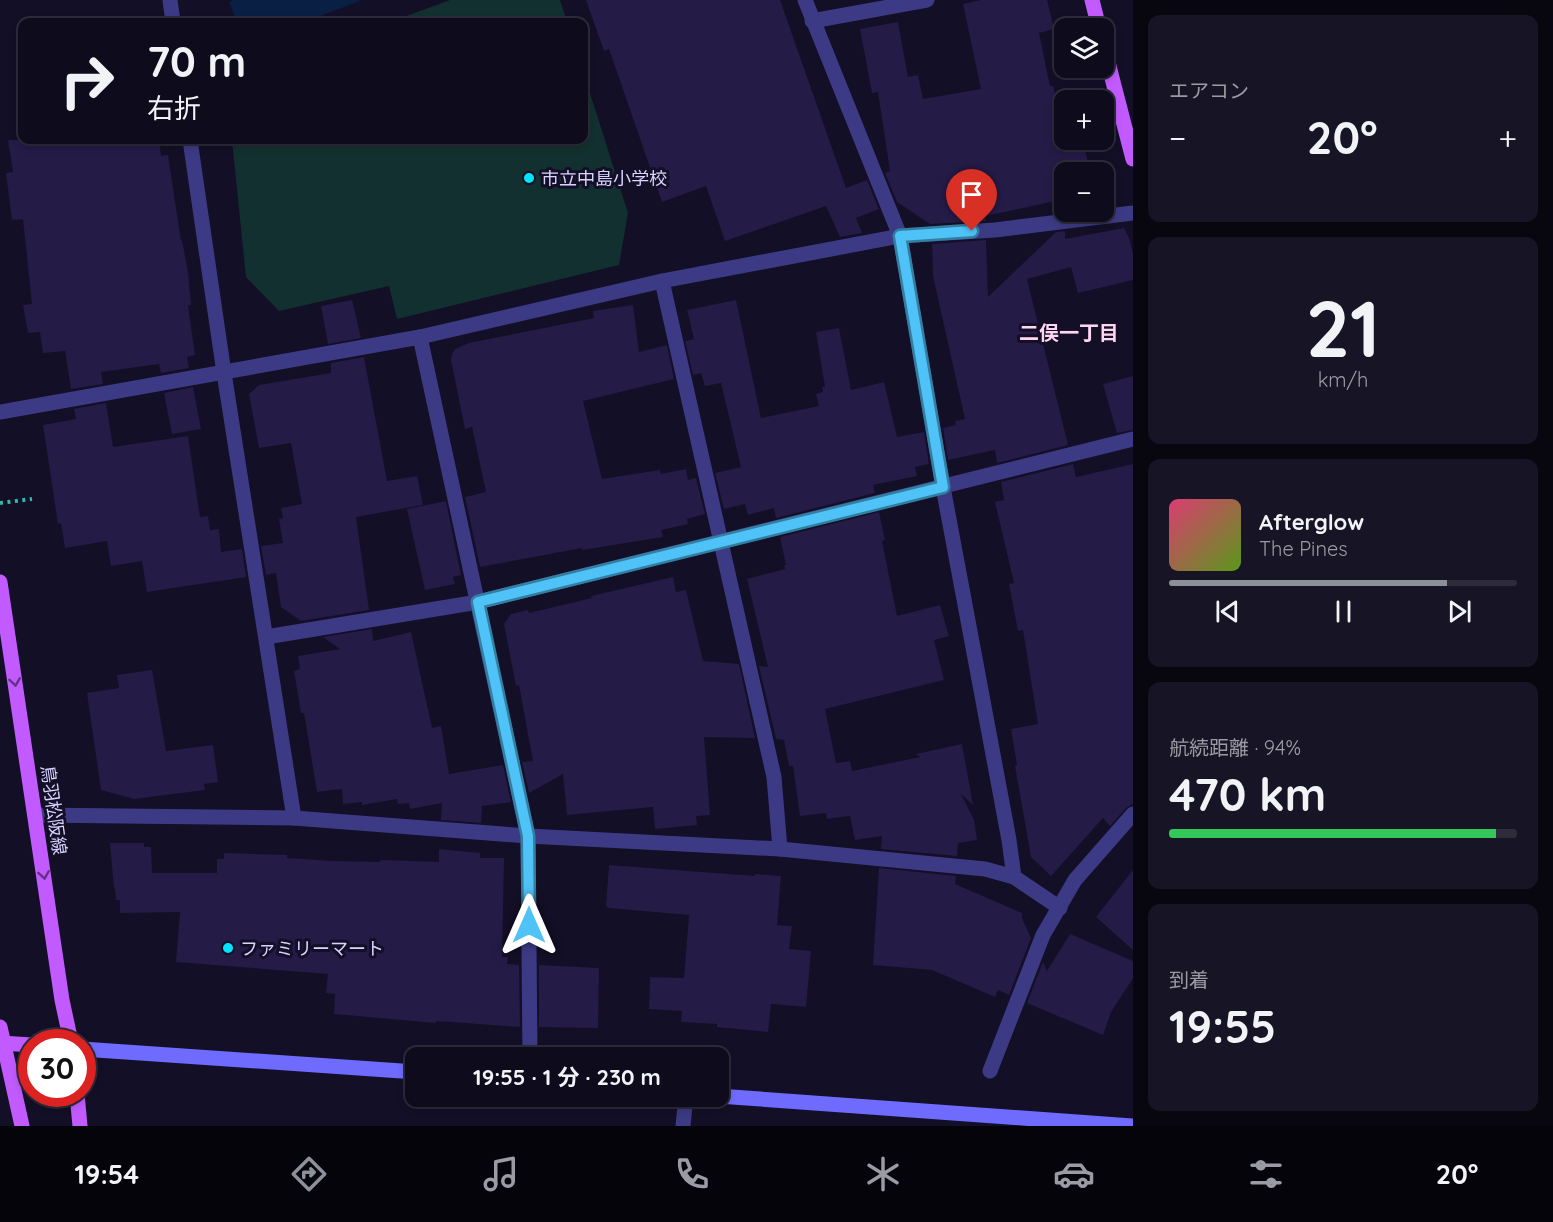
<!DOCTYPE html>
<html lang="ja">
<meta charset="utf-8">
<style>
:root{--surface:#0e0b1c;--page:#171425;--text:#f1f3f6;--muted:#9b9ba3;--line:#2e2b3b;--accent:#8c9099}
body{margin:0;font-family:Quicksand,"Noto Sans JP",sans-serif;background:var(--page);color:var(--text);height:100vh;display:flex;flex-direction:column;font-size:22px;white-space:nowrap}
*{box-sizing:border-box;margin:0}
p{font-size:20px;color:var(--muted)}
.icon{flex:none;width:33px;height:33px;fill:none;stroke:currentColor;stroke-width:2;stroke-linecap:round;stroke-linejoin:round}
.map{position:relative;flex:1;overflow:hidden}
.sheet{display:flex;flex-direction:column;gap:15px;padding:15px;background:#08060f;width:420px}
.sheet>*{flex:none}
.hud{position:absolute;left:18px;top:18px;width:570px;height:126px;border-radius:12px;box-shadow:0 3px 9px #0003,0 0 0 2px var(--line);background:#0e0b1c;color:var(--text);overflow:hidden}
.controls{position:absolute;left:1054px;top:18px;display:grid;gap:12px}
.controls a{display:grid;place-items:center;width:60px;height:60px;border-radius:12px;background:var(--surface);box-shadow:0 3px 9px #0003,0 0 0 2px var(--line);font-size:30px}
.speed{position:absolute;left:18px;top:1029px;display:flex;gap:12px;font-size:30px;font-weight:700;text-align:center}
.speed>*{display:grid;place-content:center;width:78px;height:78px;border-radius:50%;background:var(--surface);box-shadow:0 3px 9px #0003,0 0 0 2px var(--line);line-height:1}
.speed .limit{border:9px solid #d22;background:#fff;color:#111}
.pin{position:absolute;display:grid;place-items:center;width:51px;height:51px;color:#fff;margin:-62px -26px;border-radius:50% 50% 50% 0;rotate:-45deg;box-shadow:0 0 6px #0007}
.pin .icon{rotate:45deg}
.me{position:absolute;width:66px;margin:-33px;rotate:0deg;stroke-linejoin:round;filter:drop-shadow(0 0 4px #0008)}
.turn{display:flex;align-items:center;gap:21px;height:126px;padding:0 30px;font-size:27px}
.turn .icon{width:78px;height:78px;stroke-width:2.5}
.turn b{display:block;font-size:42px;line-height:51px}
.big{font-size:45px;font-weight:700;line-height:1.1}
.sheet .tile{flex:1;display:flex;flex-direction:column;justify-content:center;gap:9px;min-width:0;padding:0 21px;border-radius:12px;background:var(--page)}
.sheet .dial{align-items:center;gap:0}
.dial b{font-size:78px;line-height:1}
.song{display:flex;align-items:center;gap:18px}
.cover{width:72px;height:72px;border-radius:9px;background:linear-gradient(135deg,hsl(340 70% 55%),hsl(90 70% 35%))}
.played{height:6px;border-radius:3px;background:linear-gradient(90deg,var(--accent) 80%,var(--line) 80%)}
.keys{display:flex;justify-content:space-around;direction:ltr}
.heat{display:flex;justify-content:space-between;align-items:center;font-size:33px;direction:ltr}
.charge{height:9px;border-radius:4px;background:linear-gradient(90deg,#34c759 94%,var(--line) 0)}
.trip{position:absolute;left:405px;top:1047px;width:324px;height:60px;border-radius:12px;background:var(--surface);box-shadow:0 3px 9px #0003,0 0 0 2px var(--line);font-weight:700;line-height:60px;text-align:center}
.tabs{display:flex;height:96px;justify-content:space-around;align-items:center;background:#06040b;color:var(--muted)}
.tabs .icon{width:42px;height:42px}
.tabs .on{color:var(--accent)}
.tabs b{font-size:27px;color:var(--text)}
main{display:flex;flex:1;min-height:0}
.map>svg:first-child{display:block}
.green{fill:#12302f}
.water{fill:#0a1f44}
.building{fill:#241b47}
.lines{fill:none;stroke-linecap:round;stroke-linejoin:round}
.path{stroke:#2fb8b0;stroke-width:4;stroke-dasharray:3 4.5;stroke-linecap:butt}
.street{stroke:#3d3a85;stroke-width:15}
.secondary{stroke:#6f6bff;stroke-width:15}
.primary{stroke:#c25bff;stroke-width:15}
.oneway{stroke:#623188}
.route-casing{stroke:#337fa1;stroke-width:15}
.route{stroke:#4fc3f7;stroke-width:10}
.poi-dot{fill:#00e5ff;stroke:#130f26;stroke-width:2}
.labels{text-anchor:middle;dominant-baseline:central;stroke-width:6;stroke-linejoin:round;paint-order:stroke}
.poi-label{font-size:18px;fill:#d9d4ff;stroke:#130f26;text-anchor:start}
.street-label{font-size:18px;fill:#d9d4ff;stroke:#130f26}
.neighbourhood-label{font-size:20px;font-weight:bold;fill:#ffd6f0;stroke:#130f26}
</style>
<main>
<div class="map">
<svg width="1133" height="1126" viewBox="0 0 1133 1126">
<rect width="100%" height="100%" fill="#130f26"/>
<g class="green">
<path d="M450 0H560L567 22H390Z"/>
<path d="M584 74 628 213 619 265 397 319 389 286 279 311 246 277 232 140H584Z"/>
</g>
<path class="water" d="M234 0H359L360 1 304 22H237L229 2Z"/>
<g class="building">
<path d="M586 0H780L846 188 867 180 879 209 856 218 862 233 840 237 826 206 725 241 706 186 662 202 609 49 604 51Z"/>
<path d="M981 0H1047L1054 29 1039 33 1050 86H1053L1065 140H1083L1090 172H1065V199L986 216V221L930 224 897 202 885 173 890 171 878 92 872 93 860 29 898 22 908 77 918 75 923 99 981 89 963 4Z"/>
<path d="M8 140H159L161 156 168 155 181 241 182 240 188 272 191 305H188L195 355 187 357 189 368 161 373 159 364 101 372 103 384 71 389 65 351 43 353 40 332 28 333 23 305 32 304 23 219 12 220 6 173 13 172Z"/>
<path d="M1124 228 1129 238 1133 253V280L1078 293 1071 267 1027 279 1068 445 997 463 995 450 948 460 943 428 956 425 955 421 965 419 933 276 932 244 986 240 988 297 1056 232 1065 231V239Z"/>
<path d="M352 300 361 338 328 344 321 306Z"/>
<path d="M736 300 761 418 819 406 816 394 823 392 822 387H825L816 332 839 328 851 390 884 382 897 437 924 432 929 464 915 467 917 476 873 485 875 493 776 518 774 508 748 515 745 504 724 509 715 473 741 467 721 383 705 386 701 373 693 375 685 341 694 339 687 310Z"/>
<path d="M633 305 639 352 667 345 674 379 583 401 602 479 660 470 661 474 686 469 688 480 696 478 705 514 687 519 688 524 661 530 663 537 582 550V548L480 567 465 497 486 492 472 427 465 429 451 360 452 354 455 349 469 343 594 318 593 311Z"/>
<path d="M364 357 387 481 417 476 423 505 356 517 369 610 301 621 281 607 276 573 266 575 261 546 283 543 279 519 283 518 281 508 302 504 291 443 259 448 249 394 259 385 331 373V363Z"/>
<path d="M1133 376V430L1117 433 1103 384Z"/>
<path d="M193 387 201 429 172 434 164 393Z"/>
<path d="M106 403 113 447 188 436 200 517 208 516 210 530 219 529 221 552 242 549 246 577 147 592 142 561 111 566 107 541 65 548 61 523 58 524 43 425 76 419 74 409Z"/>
<path d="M1073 464 1076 477 1133 464V804L1126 808 1110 826 1103 818 1051 876 1031 857 1015 766 1017 765 1011 729 1038 724 1023 630 1018 631 1009 584 1014 583 995 502 1004 500 1001 482Z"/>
<path d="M446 501 461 575 453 577 455 584 425 590 407 509Z"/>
<path d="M879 512 885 540 882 541 897 616 940 605 949 636 934 640 944 680 825 709 836 763 850 761 852 771 920 757 916 754 962 744 973 805 961 794 974 820 977 840 958 843 957 856 881 849 882 836 855 840 850 816 827 819 826 813 800 816 793 766H789L784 740 776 739 759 666 768 667 747 579 785 569 784 565H786L780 537Z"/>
<path d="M673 577 676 592 686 590 703 661 739 664 755 738 704 737 710 815 696 816 697 825 655 829 653 807 567 815 563 774 529 793 522 762 533 761 519 685 516 686 504 624 511 614 528 610 529 613 592 598 591 596Z"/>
<path d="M372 629 373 641 411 632 432 728 441 726 449 774 503 765 511 802 482 806 481 823 441 820 442 803 410 809 409 803 398 804 397 799 362 805V802L343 804 342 789 317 792 304 713H301L294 671 300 669 298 656 340 649 323 637Z"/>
<path d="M152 670 166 751 213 745 218 782 204 784 205 790 134 799 101 790 87 693 119 688 117 675Z"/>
<path d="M110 843H144V847H151L152 873H217V859H224V853L287 855V858L333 861 380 862V860L439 862V849L480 853V858H504L502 957H508L507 964 519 965 520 1027 436 1021V1023L334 1014 335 994 326 993 328 974 176 962 180 912 120 913V900H116L115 889 114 888Z"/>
<path d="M609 865 755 876V874L781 876 777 925 792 926 789 949 811 951 806 1007 771 1004 768 1032 717 1027V1024L681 1022 682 1011 649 1009 650 977 684 978 689 915 609 908 606 906Z"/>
<path d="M879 868 956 876 955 884 1022 913V918L1031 938 1009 995 998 990 995 997 932 970 873 965Z"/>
<path d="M1133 870V950L1096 917Z"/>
<path d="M1070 934 1133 961V978L1111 1012 1103 1035 1027 1003 1043 962 1047 971Z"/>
<path d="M539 965 599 968 598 1028 539 1027Z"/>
</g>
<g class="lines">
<path class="path" d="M0 503 32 499"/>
<g class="street">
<path d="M170 0 173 22"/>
<path d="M805 0 900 236 943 487 1009 840 1014 877 1060 908"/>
<path d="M812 21 927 0"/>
<path d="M190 140 224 373 294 818"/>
<path d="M662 281 774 777 780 849"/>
<path d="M420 337 528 836 530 1058"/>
<path d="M0 412 420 337 662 281 900 236 995 230 1133 213"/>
<path d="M266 637 478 602 1133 439"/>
<path d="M35 815 294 818 528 836 780 849 985 869 1014 877"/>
<path d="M990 1071 1043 935 1075 880 1133 814"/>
<path d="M683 1126 686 1096"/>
</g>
<g class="secondary">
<path d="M82 1049 416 1072"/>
<path d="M718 1096 1132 1126"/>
</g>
<g class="primary">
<path d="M1092 0 1099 28"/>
<path d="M1104 47 1133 159"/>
<path d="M0 582 62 1000 71 1042"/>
<path d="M0 1027 22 1126"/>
<path d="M0 1043 32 1045"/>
<path d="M77 1094 80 1126"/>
</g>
</g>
<defs><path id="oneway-chevron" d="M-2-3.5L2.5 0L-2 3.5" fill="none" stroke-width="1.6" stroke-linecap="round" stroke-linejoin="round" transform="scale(1.5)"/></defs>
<g class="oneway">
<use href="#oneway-chevron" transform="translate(15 682) rotate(82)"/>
<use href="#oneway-chevron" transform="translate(44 875) rotate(81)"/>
</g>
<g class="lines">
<defs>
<path id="route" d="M529 925 528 836 478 602 943 487 900 236 972 231"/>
</defs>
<use href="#route" class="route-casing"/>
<use href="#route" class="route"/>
</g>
<g class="poi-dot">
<circle cx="529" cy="178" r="6"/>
<circle cx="228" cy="948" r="6"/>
</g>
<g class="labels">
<g class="poi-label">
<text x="541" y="178">市立中島小学校</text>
<text x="240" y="948">ファミリーマート</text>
</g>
<g class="street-label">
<text transform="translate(54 810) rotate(82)">鳥羽松阪線</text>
</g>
<g class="neighbourhood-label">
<text x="1069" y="332">二俣一丁目</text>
</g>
</g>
</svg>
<div class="controls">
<a><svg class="icon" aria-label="layers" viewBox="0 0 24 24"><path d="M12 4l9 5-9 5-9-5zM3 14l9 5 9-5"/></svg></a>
<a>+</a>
<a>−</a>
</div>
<div class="speed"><div class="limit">30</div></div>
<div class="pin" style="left:972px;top:231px;background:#d93025"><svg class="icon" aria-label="arrive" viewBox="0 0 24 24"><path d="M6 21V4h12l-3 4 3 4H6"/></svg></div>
<svg class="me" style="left:529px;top:925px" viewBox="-20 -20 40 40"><path d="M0-17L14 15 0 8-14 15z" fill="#4fc3f7" stroke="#fff" stroke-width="4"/></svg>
<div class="trip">19:55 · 1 分 · 230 m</div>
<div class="hud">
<div class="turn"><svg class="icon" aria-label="right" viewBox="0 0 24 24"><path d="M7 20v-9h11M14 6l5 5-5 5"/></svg><div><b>70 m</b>右折</div></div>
</div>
</div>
<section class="sheet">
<div class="tile"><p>エアコン</p>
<div class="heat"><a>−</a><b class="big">20°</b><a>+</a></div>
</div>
<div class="tile dial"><b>21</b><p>km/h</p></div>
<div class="tile">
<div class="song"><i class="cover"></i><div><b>Afterglow</b><p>The Pines</p></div></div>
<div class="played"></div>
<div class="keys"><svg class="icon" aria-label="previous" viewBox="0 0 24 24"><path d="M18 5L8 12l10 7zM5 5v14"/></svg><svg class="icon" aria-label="pause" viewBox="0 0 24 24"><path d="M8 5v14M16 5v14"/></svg><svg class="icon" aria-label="next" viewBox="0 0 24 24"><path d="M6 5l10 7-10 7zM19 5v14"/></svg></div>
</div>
<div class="tile"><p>航続距離 · 94%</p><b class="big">470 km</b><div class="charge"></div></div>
<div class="tile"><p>到着</p><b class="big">19:55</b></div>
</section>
</main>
<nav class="tabs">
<b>19:54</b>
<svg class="icon on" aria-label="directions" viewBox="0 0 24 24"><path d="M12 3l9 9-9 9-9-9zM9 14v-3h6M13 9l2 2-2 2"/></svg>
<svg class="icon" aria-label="music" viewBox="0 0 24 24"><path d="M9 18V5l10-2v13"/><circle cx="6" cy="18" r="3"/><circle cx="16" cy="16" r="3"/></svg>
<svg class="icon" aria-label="phone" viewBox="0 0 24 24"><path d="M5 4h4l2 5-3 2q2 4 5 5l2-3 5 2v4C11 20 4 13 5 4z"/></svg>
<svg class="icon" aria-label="climate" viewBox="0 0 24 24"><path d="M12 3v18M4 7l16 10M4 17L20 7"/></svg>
<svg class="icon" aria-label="car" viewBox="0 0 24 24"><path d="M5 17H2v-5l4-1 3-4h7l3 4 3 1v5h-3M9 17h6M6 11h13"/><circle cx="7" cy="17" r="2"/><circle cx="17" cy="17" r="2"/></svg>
<svg class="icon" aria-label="filters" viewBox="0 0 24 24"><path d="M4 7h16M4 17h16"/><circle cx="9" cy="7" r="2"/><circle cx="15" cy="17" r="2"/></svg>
<b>20°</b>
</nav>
